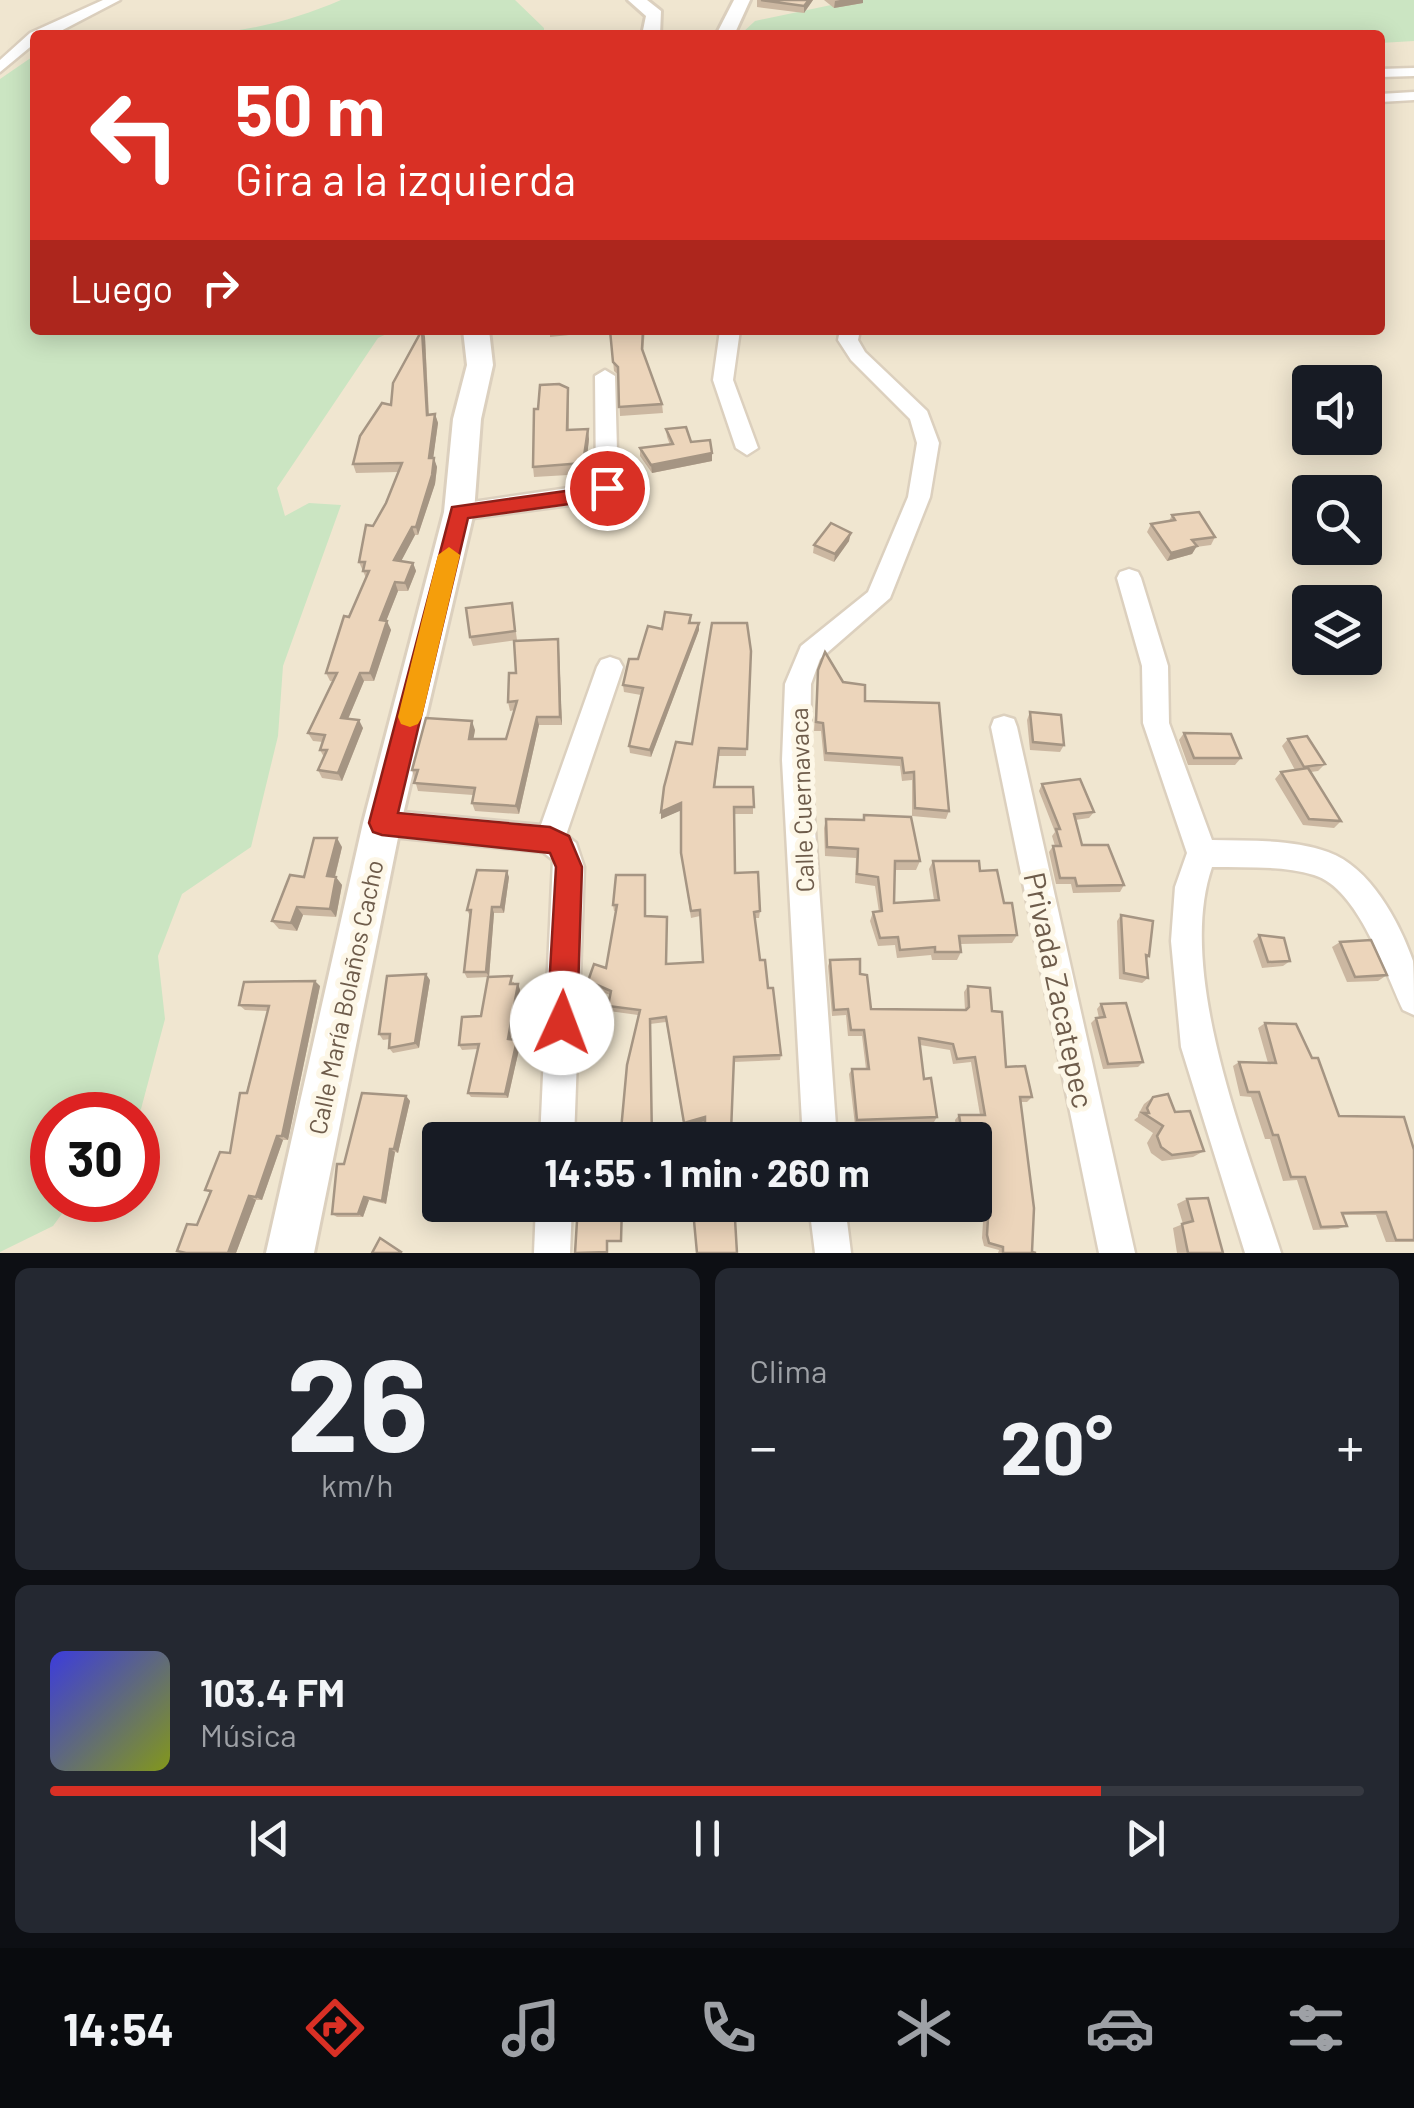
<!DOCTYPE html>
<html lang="es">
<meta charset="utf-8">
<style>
:root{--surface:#171b24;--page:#242831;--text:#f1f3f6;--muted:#9ea1a6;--line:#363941;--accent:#d93025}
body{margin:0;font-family:Barlow,sans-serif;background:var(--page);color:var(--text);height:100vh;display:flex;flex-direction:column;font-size:38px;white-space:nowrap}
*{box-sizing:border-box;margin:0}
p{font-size:32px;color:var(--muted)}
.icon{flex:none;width:55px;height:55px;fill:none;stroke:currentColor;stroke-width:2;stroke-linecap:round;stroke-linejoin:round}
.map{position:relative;height:1253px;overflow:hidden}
.panel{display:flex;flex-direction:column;gap:15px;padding:15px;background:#0d0f14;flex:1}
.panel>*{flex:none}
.guide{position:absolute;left:30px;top:30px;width:1355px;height:305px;border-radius:10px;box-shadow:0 5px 25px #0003;background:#d93025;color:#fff;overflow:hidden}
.controls{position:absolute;left:1292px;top:365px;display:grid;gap:20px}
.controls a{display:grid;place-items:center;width:90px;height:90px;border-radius:10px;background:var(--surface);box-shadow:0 5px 25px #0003;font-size:50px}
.speed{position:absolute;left:30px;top:1092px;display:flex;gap:20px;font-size:50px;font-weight:700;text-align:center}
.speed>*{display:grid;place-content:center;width:130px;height:130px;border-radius:50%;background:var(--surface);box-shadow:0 5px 25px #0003;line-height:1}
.speed .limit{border:15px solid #d22;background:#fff;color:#111}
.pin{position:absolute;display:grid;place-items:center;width:85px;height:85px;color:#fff;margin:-42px;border:5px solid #fff;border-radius:50%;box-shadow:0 2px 10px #0007}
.me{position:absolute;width:110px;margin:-55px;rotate:2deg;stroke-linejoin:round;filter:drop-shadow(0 0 8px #0008)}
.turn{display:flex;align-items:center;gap:35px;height:210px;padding:0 40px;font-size:45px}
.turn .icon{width:130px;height:130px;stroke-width:2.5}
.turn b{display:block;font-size:70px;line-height:85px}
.then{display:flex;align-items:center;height:95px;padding:0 40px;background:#0003;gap:20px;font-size:38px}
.big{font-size:75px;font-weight:700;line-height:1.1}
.panel .card{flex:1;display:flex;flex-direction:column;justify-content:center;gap:15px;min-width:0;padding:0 35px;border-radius:15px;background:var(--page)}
.panel .dial{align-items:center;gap:0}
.dial b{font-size:130px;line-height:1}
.song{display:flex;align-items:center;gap:30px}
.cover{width:120px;height:120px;border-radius:15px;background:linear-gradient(135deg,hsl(240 70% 55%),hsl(70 70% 35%))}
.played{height:10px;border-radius:5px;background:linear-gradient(90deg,var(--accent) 80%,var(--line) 80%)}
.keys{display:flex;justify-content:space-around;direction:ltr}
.heat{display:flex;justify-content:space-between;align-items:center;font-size:55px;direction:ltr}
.panel .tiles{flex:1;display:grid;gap:15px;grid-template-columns:1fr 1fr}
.card:last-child{grid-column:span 2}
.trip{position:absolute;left:422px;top:1122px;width:570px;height:100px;border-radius:10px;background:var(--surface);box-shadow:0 5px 25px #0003;font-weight:700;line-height:100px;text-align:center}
.tabs{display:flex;height:160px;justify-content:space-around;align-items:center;background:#090b0e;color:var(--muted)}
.tabs .icon{width:70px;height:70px}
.tabs .on{color:var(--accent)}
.tabs b{font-size:45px;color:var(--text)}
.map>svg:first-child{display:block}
.residential{fill:#f0e6d0;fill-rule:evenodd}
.green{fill:#cbe5c2}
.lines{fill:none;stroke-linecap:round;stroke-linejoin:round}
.minor-casing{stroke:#dcd0be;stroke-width:5}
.tertiary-casing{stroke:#dcd0be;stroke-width:6}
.minor{fill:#fff;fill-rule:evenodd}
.tertiary{fill:#fff;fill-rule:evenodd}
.wall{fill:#cbb7a1}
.shaded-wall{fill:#a59583}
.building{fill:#ecd5bb;stroke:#a59583;stroke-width:2.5}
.route{fill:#d93025;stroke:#8d1f18;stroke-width:2.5}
.slow{fill:#f59e0b}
.labels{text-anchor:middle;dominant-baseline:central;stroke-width:10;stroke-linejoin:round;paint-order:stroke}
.street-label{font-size:25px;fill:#6e5c4b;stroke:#fdf7e7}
.near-street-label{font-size:30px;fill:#6e5c4b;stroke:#fdf7e7}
</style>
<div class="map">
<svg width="1414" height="1253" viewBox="0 0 1414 1253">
<rect width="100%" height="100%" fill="#f9f3e1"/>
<path class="residential" d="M0 0H1414V1253H0ZM35 35H1380V330H35ZM1310 382H1365V438H1310ZM1310 492H1365V548H1310ZM1310 602H1365V658H1310ZM52 1115H138V1200H52ZM440 1140H975V1205H440Z"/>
<g class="green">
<path d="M341 0H515L544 28V35H86C120 31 153 34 188 34 241 34 292 21 341 0Z"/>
<path d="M855 0H1414V41L1380 43V35L742 33 755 21Z"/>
<path d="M35 55V330H395L378 338 277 488 285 516 309 503 341 505 283 666 278 736 251 847 182 894 158 956 165 1019 141 1109 137 1115H52V1200H72L53 1226 0 1252V79Z"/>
</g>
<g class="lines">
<defs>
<g id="minor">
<path d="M103 0H120L53 35H35V43L0 72V60L30 33Z"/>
<path d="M1414 68V76L1380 77V69Z"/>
<path d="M1414 92V100L1380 102V94Z"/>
<path d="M720 330H740L733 380 758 448 747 455 736 448 713 380Z"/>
<path d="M840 330H860L858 340 865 352 927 411 939 443 930 497 890 598 820 659 811 684 810 760 837 1140H803L782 760 785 684 801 646 868 592 908 497 917 443 910 419 851 360 838 340Z"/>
<path d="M605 370 615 376 618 488 599 501 459 520 451 518 448 512 459 504 596 484 595 376Z"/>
<path d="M1129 569 1138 572 1141 578 1168 666 1169 723 1212 840C1250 841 1292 839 1328 852 1370 867 1399 921 1413 961 1414 976 1414 998 1414 1015L1403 1010C1385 972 1358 888 1314 875 1282 865 1245 868 1212 867 1175 974 1248 1149 1281 1253H1245L1181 1047 1171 941 1175 887 1187 853 1143 723 1142 666 1117 578 1120 572Z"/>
<path d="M610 657 619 660 623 667 566 835 576 843 584 867 574 1140H540L553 860 543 852 382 836 372 832 368 823 372 814 382 810 541 825 597 667 601 660Z"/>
<path d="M1004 716 1014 719 1017 727 1135 1253H1099L991 727 994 719Z"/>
<path d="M536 1205H572L570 1253H534Z"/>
<path d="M809 1205H845L851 1253H815Z"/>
</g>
<g id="tertiary">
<path d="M628 0H647L661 11 660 35H642L646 16Z"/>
<path d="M734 0H750L734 35H716Z"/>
<path d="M463 330H489L493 365 481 419 474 512 401 823 314 1253H266L363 823 444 512 453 419 467 365Z"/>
</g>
</defs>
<use href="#minor" class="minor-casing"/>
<use href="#tertiary" class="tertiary-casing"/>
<use href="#minor" class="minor"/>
<use href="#tertiary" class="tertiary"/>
</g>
<g class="wall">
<path d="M757 0H813L804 13 757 7Z"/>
<path d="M824 0H863V3L834 8Z"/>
<path d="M423 330 425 337 429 415 435 414 438 423 433 458 437 467 435 484 418 535H415L401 561 413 563 416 571 408 591H398L386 621 391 630 374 681H364L348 719 363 728 342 781 322 778 318 770 324 757 320 750 323 742 313 741 308 733 333 681H330L326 673 366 578 359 562 373 526 386 503 398 472 356 473 353 464 391 405Z"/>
<path d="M550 330H569V335L550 337Z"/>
<path d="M610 330H645L643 352 662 404 663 413 620 416 618 375 614 371Z"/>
<path d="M569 399V430L589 439 585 474 534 477 533 467 538 409Z"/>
<path d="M666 429 691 442 712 461 652 473 640 456V448L670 445 667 437Z"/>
<path d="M1172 515 1215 537 1211 545 1196 547 1192 554 1167 561 1147 532 1151 524 1169 521Z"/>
<path d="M849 541 834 562 813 553 814 545Z"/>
<path d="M512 603 517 640 473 646 470 637Z"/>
<path d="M691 615V623L699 630 651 757 630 753 629 746 641 695 624 692 623 685 638 659 662 629Z"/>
<path d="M712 623H747L751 651 746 756H719L715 787H753V814H734L735 873 758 872 760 911 759 918H755L760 960H765L768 988H773L781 1055 780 1060 734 1062 731 1132 751 1128 754 1140H705V1122L684 1127 666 1022 650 1024 652 1140H581V1132L621 1130 627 1065 638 1015 609 1011 608 1006 610 995 589 987 588 981 594 964 606 968 616 911H614L613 905 616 875H645L646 916 667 917 666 964 703 962 700 916 691 918 682 859 681 810 661 819V812L664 787 676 742 692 744Z"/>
<path d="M558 639 562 725H539L519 814 475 811 472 803 473 795 418 791 412 770 475 730 473 739H506L515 710 510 711 508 702 516 673Z"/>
<path d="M818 670 843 682 865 701 949 811 946 819 912 816V780L902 781 900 766 824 761 821 731H814Z"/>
<path d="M1030 712 1064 745 1060 752 1030 750 1027 720Z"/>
<path d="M1184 733 1241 758 1235 765H1188L1179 740Z"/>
<path d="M1288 739 1325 764 1318 771 1311 772 1341 821 1334 828 1303 825 1275 779 1281 772 1295 770 1282 746Z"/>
<path d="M1042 784 1094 812 1089 818 1075 820 1082 845 1124 885 1120 892 1073 893 1071 884H1056L1049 852 1053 846H1055L1052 836 1055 832 1039 791Z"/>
<path d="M864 815 920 861 916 870H895L894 903 934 900 929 869 933 861 980 871 1004 903 1017 935 1012 943 960 944 961 952 957 960H932L931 955 897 958 895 945 878 946 870 921 873 912H879L875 886 855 883 856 858 825 856 824 828 826 819 863 820Z"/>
<path d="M342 847 335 877 342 885 336 917 303 915 297 931 279 929 272 921 304 877Z"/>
<path d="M509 877 504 913H494L489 977 514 982V984H518L520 990 511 1039 520 1045 508 1098 471 1097 468 1093 478 1049 462 1050 459 1045 481 1016 488 977 467 978 464 972 470 916 467 910Z"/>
<path d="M1121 915 1149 956 1147 959 1148 978 1142 983 1119 979 1117 921Z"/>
<path d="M1259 935 1290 961 1283 966 1262 968 1253 941Z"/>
<path d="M1340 942 1387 975 1378 981 1347 982 1332 947Z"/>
<path d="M830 960 860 974 871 1009 965 1010 964 992 968 986 992 1011 1006 1067 1032 1097 1027 1102H1021L1032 1252 1036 1253H998L999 1250 984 1246 982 1238 985 1189 975 1190V1140H958L955 1120 959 1115H980L971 1062 953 1064 950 1050 920 1045 924 1079 937 1117 934 1122 855 1125 849 1074 852 1069H866L862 1036H848L846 1015 832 1016 828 966Z"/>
<path d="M430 980 419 1048 393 1053 389 1048 390 1039 383 1040 379 1034Z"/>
<path d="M320 986 288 1140H283L262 1200H256L236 1253H185L177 1251 197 1225 211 1193 205 1190 230 1153 268 1011 245 1010 239 1005Z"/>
<path d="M1101 1004 1143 1062 1138 1067 1103 1069 1091 1023 1096 1018H1099L1097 1009Z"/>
<path d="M1265 1023 1339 1116 1414 1150V1242H1386L1376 1215H1343L1347 1226 1338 1229 1313 1230 1297 1180 1283 1181 1270 1139H1265L1251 1097 1240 1096 1233 1066 1239 1062 1268 1063 1258 1028Z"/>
<path d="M406 1096 410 1101 398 1153 395 1152 386 1204 369 1200 363 1217H337L332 1214 344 1164Z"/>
<path d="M1153 1097 1175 1112 1204 1151 1193 1157 1162 1161 1151 1153 1147 1143 1153 1133 1134 1120 1138 1117V1115L1144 1104Z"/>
<path d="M1187 1199 1223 1253H1177L1173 1228 1183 1224 1177 1204Z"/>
<path d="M700 1209 786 1219 784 1222H735Z"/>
</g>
<g class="shaded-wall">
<path d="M809 0H813L804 13V6Z"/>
<path d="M840 0H863V3L834 8 835 1Z"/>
<path d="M423 330 425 337 429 424 427 415Z"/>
<path d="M435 414 438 423 432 467 429 458Z"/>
<path d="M588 429 589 439 585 474 583 463Z"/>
<path d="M712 453V461L652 473 651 465Z"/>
<path d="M434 458 437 467 435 484 418 535 416 527Z"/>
<path d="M412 527 415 535 397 569 394 560Z"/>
<path d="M851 533 849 541 834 562 835 554Z"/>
<path d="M1197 546 1192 554 1167 561 1171 553Z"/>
<path d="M413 563 416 571 408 591 405 583Z"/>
<path d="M395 582 398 591 383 629 380 620Z"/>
<path d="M387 621 391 630 374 681 370 673Z"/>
<path d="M699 623V630L651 757 650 750Z"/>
<path d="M558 639 559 648 562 725 560 717Z"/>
<path d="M360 673 364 681 345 726 341 718Z"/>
<path d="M537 717 539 725 519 814 516 806Z"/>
<path d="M359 720 363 728 342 781 338 773Z"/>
<path d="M472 721 475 730 472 747 469 739Z"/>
<path d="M681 803 682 810 661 819V812Z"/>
<path d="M337 838 342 847 333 884 327 876Z"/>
<path d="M507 871 509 877 504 913 501 907Z"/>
<path d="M336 877 342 885 336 917 330 909Z"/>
<path d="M297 907 303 915 297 931 291 923Z"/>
<path d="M492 907 494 913 489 977 486 972Z"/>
<path d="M426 974 430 980 419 1048 415 1043Z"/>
<path d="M315 981 320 986 288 1140 282 1136Z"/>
<path d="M518 984 520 990 510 1044 508 1039Z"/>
<path d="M517 1040 520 1045 508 1098 505 1094Z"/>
<path d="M406 1096 410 1101 398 1153 394 1149Z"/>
<path d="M705 1117V1121L684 1127V1123Z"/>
<path d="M277 1136 283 1140 262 1200 256 1197Z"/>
<path d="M390 1149 395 1152 386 1204 382 1201Z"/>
<path d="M249 1196 256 1200 236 1253H228Z"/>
<path d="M364 1197 369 1200 363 1217 358 1214Z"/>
</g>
<g class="building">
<path d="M761 0H809L804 6Z"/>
<path d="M422 330 427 415 435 414 429 458H434L432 475 416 527H412L394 560 413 563 405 583 395 582 380 620 387 621 370 673H360L341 718 359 720 338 773 318 770 327 750H320L325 735 308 733 337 673H326L344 616 349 617 369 571H363L365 562H359L366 525 373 526 386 503 402 463 353 464 360 436 382 403 391 405 393 383Z"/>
<path d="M610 330H643L642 349 662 404 619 407 618 367 613 362Z"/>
<path d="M559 384 568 388 567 430 588 429 583 463 533 467 534 409H538L540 385Z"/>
<path d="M686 427 691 442 710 440 712 453 651 465 640 448 673 444 666 429Z"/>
<path d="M1199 512 1215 537 1192 540 1197 546 1171 553 1151 524 1175 520 1172 515Z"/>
<path d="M831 523 851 533 835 554 814 545Z"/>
<path d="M512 603 515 631 470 637 466 608Z"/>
<path d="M665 612 691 615 689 623H699L650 750 629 746 643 688 623 685 629 659H638L648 626 662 629Z"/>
<path d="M712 623H747L751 651 747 749 719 748 714 787H753L754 807H734L735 873 758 872 760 911 754 912 760 960H765L768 988H773L781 1055 734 1057 731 1132 751 1128 754 1140H705V1117L684 1123 666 1017 650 1019 652 1140H581V1132L621 1130 627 1065 640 1010 608 1006 611 991 588 981 594 964 606 968 617 905H613L616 875H645V916L667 917 666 964 703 962 700 910 691 911 681 853V803L661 812 664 787 676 742 692 744Z"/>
<path d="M558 639 560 717H537L516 806 472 803 475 788 414 783 418 770H412L426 718 472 721 469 739H506L517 701 508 702 509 673H516L514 641Z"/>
<path d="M825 652 843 682 865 685V701L939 703 949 811 915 808 914 772 904 773 902 758 826 753 823 723 816 722 818 670Z"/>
<path d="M1030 712 1061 715 1064 745 1033 742Z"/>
<path d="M1184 733 1231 734 1241 758H1194Z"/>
<path d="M1307 736 1325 764 1304 767 1288 739Z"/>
<path d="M1308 768 1341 821 1309 819 1281 772Z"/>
<path d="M1080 779 1094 812 1074 814 1082 845H1108L1124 885 1077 886 1075 878H1060L1053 846H1061L1056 829H1060L1042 784Z"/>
<path d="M864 815 911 817 920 861H895L894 903 939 900 933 861H979L980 871 997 870 1004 903H1012L1017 935 959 936 961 952H935V947L900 950 898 937 880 938 873 912 882 911 878 877 857 874 858 849 827 847 826 819 864 820Z"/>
<path d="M314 838H337L327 876 336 877 330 909 297 907 291 923 272 921 290 875 304 877Z"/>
<path d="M477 870 507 871 501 907H492L486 972H464L471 910H467Z"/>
<path d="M1121 915 1153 921 1149 956 1146 955 1148 978 1124 973Z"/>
<path d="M1259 935 1284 938 1290 961 1268 962Z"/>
<path d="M1371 940 1387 975 1355 977 1340 942Z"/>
<path d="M860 959V974L867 975 871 1009 966 1010 969 1007 968 986 990 988 992 1011 1002 1012 1006 1067 1025 1066 1032 1097H1020L1034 1208 1032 1252 1036 1253H1003V1247L989 1243 987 1235 990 1186H975V1140H963L959 1115H985L975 1057 957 1059 953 1044 919 1038 924 1079 931 1078 937 1117 857 1120 852 1069H869L864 1030H851L848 1009 834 1010 830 960Z"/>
<path d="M426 974 415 1043 389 1048 390 1034H379L387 976Z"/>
<path d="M512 976 510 984H518L508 1039 517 1040 505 1094 468 1093 479 1044 459 1045 462 1017 481 1016 488 977Z"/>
<path d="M315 981 282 1136H277L256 1197 249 1196 228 1253H186L177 1251 187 1224 197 1225 211 1191 205 1190 220 1152 230 1153 240 1093H247L269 1006 239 1005 244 982Z"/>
<path d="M1126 1003 1143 1062 1108 1064 1096 1018 1105 1017 1101 1004Z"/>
<path d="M1265 1023 1296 1024 1312 1058H1318L1339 1116 1404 1117 1414 1150V1240H1396L1386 1212 1342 1213 1347 1226 1321 1227 1305 1177H1291L1278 1135H1273L1259 1092H1248L1239 1062 1276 1063Z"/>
<path d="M362 1093 406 1096 394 1149H390L382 1201 364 1197 358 1214H332L337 1164H344Z"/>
<path d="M1168 1094 1175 1112 1190 1111 1204 1151 1172 1155 1161 1147 1157 1136 1163 1126 1143 1113H1149L1147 1108 1153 1097Z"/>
<path d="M1208 1198 1223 1253H1188L1182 1224 1193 1221 1187 1199Z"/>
<path d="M578 1205H622L621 1241H607V1252L575 1253Z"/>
<path d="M700 1205H784L786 1219H735L737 1253H697L693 1210 700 1209Z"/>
<path d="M380 1238 401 1252 400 1253H372Z"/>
</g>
<path class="route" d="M607 480 617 488 598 500 468 518 398 813 550 827 569 836 582 867 577 1023 573 1033 562 1038 552 1033 547 1023 556 867 550 853 382 835 373 832 369 823 452 507 594 487Z"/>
<path class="slow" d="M449 547 460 555 422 717 418 724 410 727 401 724 398 717 438 555Z"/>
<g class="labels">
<g class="street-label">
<text transform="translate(801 800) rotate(-92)">Calle Cuernavaca</text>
<text transform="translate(345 997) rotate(-78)">Calle María Bolaños Cacho</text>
</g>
<g class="near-street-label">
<text transform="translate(1060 990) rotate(78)">Privada Zacatepec</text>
</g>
</g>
</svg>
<div class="controls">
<a><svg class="icon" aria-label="sound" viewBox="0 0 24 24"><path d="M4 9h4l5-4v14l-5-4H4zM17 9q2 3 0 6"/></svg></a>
<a><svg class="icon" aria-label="search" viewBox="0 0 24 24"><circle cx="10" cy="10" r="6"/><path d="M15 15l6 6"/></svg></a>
<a><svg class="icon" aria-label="layers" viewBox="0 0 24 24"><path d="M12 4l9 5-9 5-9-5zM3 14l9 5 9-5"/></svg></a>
</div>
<div class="speed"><div class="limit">30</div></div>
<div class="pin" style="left:607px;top:488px;background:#d93025"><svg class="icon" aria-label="arrive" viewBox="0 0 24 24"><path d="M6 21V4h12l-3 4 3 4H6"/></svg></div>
<svg class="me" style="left:562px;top:1023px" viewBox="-20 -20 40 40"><circle r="19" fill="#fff"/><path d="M0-13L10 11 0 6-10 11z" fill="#d93025"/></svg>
<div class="trip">14:55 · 1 min · 260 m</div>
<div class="guide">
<div class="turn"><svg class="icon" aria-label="left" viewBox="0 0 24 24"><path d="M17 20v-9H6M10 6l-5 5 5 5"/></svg><div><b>50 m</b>Gira a la izquierda</div></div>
<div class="then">Luego<svg class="icon" aria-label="right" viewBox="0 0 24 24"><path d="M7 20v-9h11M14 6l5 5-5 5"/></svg></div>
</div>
</div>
<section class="panel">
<div class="tiles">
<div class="card dial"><b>26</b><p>km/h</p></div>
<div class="card"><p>Clima</p>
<div class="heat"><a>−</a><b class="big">20°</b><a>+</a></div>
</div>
<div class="card">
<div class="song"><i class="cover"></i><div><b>103.4 FM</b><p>Música</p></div></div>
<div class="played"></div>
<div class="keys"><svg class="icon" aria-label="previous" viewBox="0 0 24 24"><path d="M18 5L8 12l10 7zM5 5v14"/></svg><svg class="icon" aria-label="pause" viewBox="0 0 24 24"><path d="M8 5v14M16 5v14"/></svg><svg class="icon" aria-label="next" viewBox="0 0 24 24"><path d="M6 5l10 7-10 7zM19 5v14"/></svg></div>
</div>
</div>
</section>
<nav class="tabs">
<b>14:54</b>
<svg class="icon on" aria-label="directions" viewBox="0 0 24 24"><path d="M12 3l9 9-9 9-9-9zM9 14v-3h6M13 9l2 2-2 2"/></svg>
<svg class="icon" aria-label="music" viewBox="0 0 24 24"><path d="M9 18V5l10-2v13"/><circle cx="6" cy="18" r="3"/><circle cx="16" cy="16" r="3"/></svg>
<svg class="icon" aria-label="phone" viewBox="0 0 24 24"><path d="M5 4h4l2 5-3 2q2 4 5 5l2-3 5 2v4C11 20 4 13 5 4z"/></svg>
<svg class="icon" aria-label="climate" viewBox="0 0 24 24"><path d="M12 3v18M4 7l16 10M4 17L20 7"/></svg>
<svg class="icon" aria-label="car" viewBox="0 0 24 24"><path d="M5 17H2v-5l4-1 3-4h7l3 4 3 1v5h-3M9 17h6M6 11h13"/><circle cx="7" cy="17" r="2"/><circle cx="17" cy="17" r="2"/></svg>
<svg class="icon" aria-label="filters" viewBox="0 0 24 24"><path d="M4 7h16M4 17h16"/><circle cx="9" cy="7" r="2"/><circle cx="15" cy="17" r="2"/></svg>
</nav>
